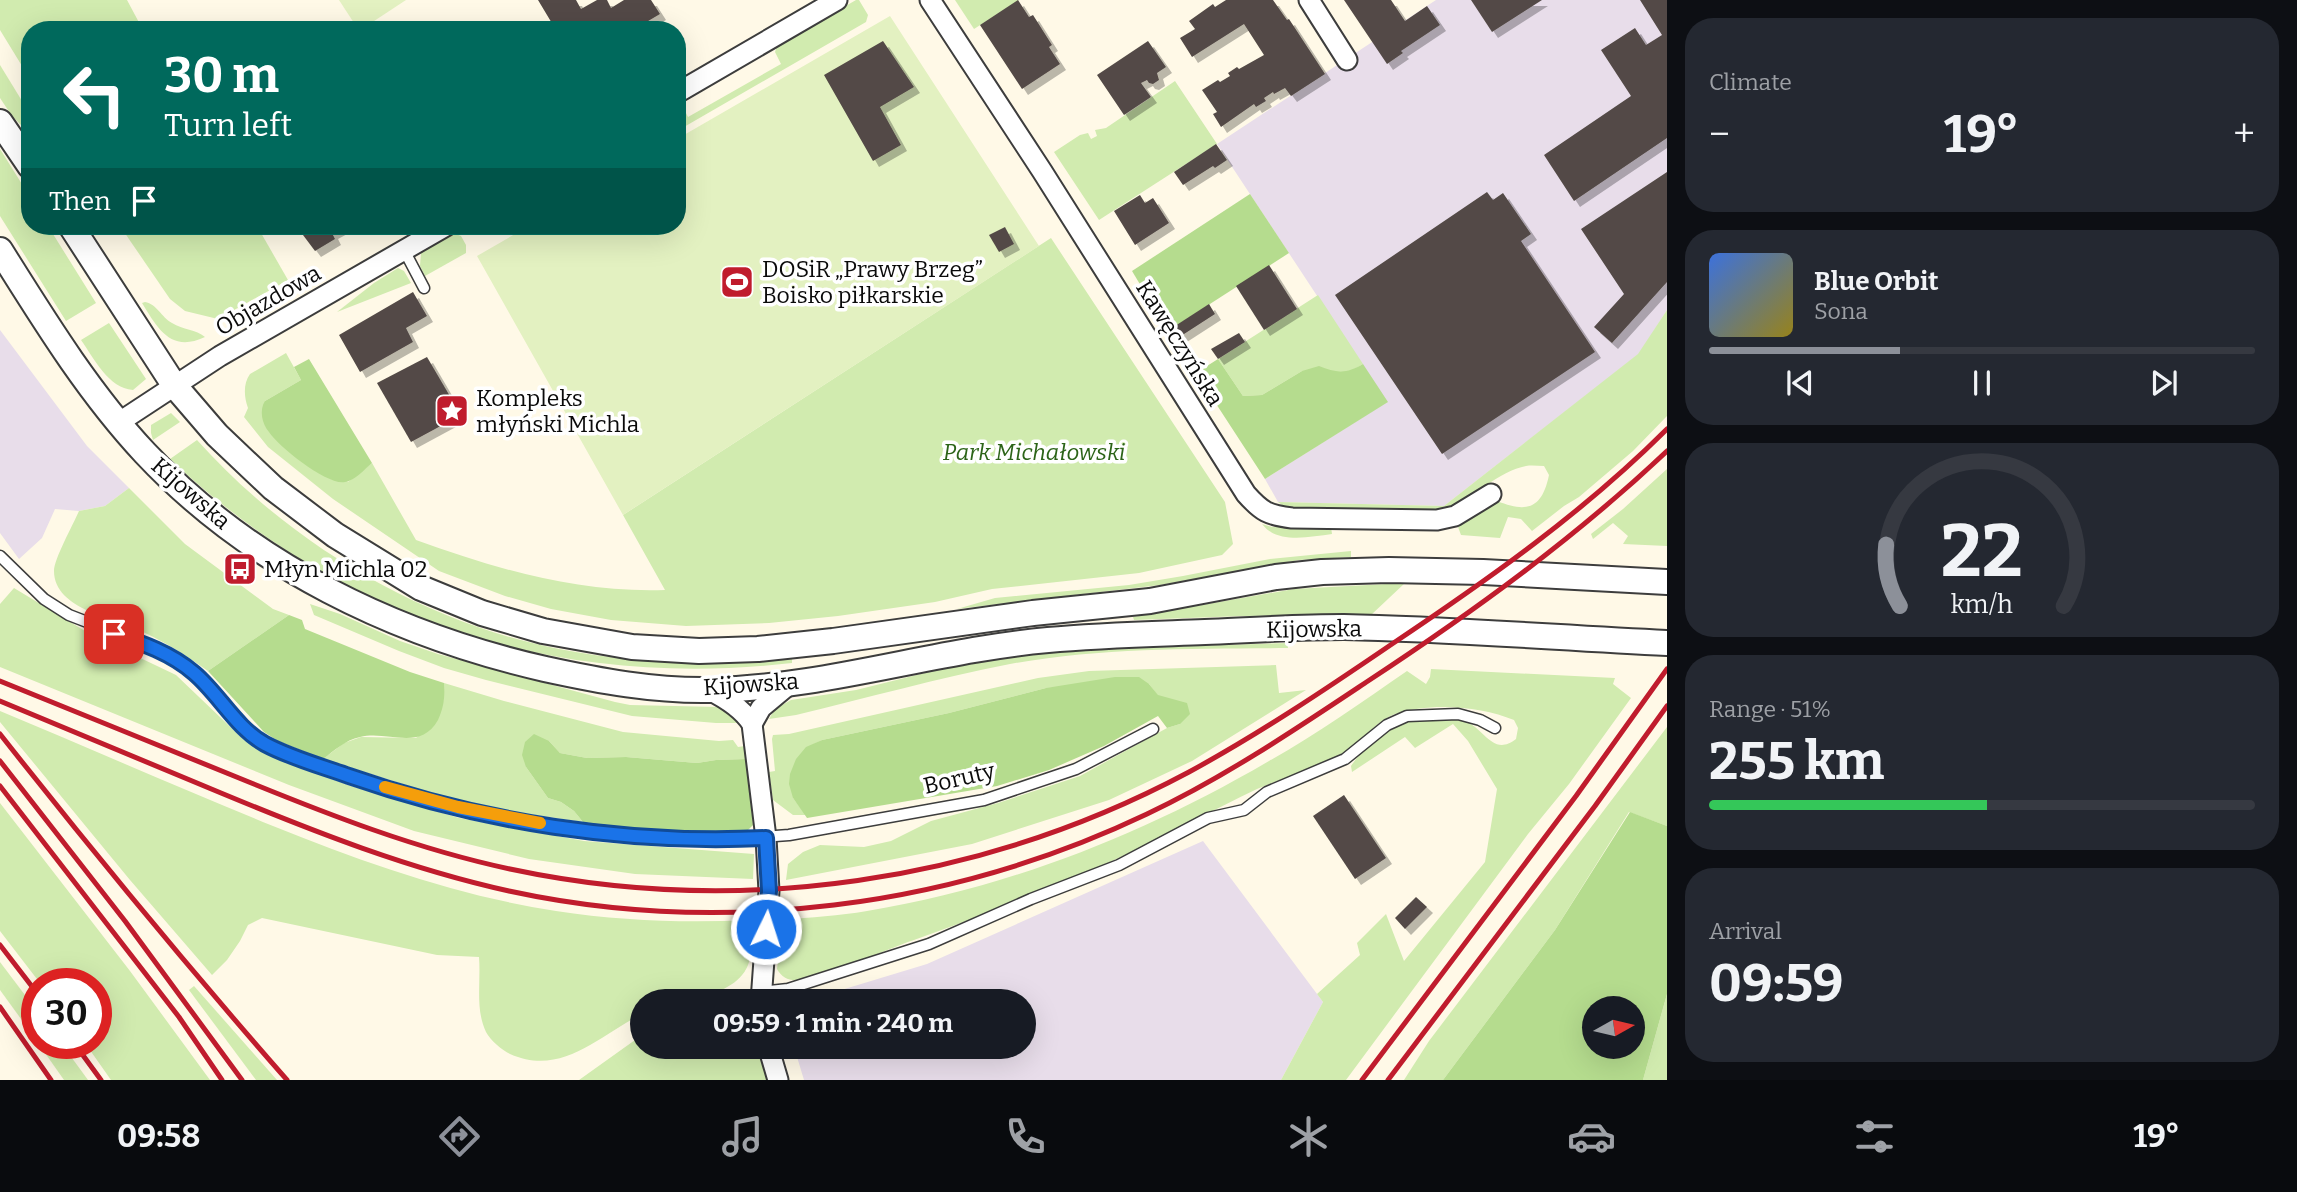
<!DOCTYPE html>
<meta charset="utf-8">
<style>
:root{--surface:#171b24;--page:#242831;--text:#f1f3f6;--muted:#9ea1a6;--line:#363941;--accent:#8c9099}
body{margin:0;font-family:Bitter,serif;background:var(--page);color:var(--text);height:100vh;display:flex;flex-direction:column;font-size:26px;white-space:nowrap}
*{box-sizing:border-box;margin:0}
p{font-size:23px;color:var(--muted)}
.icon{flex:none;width:38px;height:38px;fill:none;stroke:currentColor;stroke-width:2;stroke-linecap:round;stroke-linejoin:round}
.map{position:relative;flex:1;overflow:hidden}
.drawer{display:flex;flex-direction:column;gap:18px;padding:18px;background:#0d0f14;width:630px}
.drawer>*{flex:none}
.guide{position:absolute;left:21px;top:21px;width:665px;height:214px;border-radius:28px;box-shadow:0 7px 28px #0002;background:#00695c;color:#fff;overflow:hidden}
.needle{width:46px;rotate:82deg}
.tools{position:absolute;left:1582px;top:996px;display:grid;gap:14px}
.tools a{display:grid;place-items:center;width:63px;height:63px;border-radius:50%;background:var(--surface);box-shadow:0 7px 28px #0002;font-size:35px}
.speed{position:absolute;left:21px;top:968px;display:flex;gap:14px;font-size:35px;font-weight:700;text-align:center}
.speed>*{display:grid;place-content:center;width:91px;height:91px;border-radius:50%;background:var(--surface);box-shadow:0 7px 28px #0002;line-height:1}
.speed .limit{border:10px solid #d22;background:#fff;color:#111}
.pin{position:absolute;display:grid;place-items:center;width:60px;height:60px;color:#fff;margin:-30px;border-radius:14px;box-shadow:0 4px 10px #0006}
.me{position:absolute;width:77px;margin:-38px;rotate:4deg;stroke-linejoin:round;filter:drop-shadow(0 0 5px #0008)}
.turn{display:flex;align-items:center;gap:24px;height:147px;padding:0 28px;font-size:32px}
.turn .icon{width:91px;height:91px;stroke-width:2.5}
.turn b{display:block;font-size:49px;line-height:60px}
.then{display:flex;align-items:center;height:66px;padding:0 28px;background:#0003;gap:14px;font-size:26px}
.big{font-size:52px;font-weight:700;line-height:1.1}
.drawer .widget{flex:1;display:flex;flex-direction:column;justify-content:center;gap:10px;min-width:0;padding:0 24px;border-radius:28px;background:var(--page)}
.drawer .dial{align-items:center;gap:0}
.dial svg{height:182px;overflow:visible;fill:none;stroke:var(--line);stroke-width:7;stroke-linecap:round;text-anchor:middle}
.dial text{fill:var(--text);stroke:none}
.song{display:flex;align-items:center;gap:21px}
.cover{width:84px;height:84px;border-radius:10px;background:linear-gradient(135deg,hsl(220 70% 55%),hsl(50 70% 35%))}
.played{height:7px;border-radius:4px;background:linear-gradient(90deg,var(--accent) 35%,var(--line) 35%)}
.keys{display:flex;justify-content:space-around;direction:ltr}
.heat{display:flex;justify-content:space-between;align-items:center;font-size:38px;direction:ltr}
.charge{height:10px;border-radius:5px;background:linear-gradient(90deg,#34c759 51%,var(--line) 0)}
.trip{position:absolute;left:630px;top:989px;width:406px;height:70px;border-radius:35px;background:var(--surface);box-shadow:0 7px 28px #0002;font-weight:700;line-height:70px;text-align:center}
.tabs{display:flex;height:112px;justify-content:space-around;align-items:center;background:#090b0e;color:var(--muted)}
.tabs .icon{width:49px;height:49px}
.tabs .active{color:var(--accent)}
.tabs b{font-size:32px;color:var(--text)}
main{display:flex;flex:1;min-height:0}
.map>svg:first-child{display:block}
.industrial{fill:#e8ddea}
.green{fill:#d1ebaf}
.forest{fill:#b5dc8e;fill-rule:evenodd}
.pitch{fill:#e3f1c1}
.building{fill:#534a46;filter:url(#shadow)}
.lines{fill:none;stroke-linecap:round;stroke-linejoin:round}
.service-casing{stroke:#3d3d3d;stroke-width:13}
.minor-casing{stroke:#3d3d3d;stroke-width:23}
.tertiary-casing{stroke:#3d3d3d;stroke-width:28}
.service{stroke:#fff;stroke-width:10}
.minor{stroke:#fff;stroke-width:19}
.tertiary{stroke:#fff;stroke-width:24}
.rail{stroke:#c01c2d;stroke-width:5}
.route-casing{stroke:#114b97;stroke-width:18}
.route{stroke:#1a73e8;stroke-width:12}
.slow{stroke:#f59e0b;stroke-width:12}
.labels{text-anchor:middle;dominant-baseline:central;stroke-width:7;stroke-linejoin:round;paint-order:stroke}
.poi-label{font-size:23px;fill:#0a0a0a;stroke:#fff;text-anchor:start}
.street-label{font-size:23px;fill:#0a0a0a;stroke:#fff}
.park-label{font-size:23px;font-style:italic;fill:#2c6418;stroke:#fff}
</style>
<main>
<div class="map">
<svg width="1667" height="1080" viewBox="0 0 1667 1080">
<defs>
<filter id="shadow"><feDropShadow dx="6" dy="6" stdDeviation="0" flood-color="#0004"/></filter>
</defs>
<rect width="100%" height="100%" fill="#fff9e7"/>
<g class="industrial">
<path d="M1436 0H1667V310L1639 354 1444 506 1278 502 1265 479 1387 402 1217 144Z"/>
<path d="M0 330 87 446 129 488 105 506 79 511 55 509 42 538 19 559 0 533Z"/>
<path d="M1203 841 1323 1002 1281 1080H804L794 1047 1024 1046V1001H805L927 964Z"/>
</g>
<g class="green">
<path d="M0 0H127L143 30H30V79L0 30Z"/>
<path d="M856 0H859L868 15 866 22 677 131V105H682L688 117 781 64 775 52 777 46Z"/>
<path d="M955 0H1019L974 29Z"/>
<path d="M0 65 30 114V134L12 116 0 98Z"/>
<path d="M1175 81 1217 144 1099 220 1054 152 1080 135 1088 133 1091 139 1097 136 1095 130 1106 128Z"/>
<path d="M0 149 30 197V226H48L96 303 66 321 0 216Z"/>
<path d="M120 226H257L288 280 218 319 185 311 170 299Z"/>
<path d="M453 233 461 236 466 245V253L425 276 420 266 421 253Z"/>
<path d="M1051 238 1225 502 1233 544 1222 555 1139 573 992 589 935 602 838 616 769 623 686 626 611 620 551 609 505 596 439 571 333 499 268 447 244 417 248 408C244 397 243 384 250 374L286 353 301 380 265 401 348 482 372 463 416 540C496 569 578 593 665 590L623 515Z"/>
<path d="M398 268 404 271 411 283 337 312 374 283Z"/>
<path d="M1318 295 1363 364 1350 372 1302 371 1262 395 1243 396 1218 359Z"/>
<path d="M145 302C157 304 161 317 172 323 183 330 196 329 205 337 171 353 158 329 142 303Z"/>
<path d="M1667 310V416L1633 451 1579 497 1564 506 1532 531 1521 519 1508 517 1500 538 1461 535 1458 527 1497 501C1527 513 1542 509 1549 475L1544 466C1538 466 1532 465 1526 466 1499 471 1470 500 1440 511L1292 508 1282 505 1278 502 1444 506 1638 354Z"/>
<path d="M109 323 146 379 133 390C108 388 94 358 81 340Z"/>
<path d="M171 413 180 422 153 440 151 433V425Z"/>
<path d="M197 440C290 544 422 622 559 649 636 664 714 665 792 659V663C558 690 342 621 170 459Z"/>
<path d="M1667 469V546L1623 544 1628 536 1613 523 1593 539 1591 534 1623 509Z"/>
<path d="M129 488 185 544 273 609 289 615 208 671C187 656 167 643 143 632 117 619 54 610 54 571 54 559 73 525 79 511L105 506Z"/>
<path d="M1262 524 1272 527H1331L1332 534C1309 537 1277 544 1262 524Z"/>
<path d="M1351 551V557L1299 560 1160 585 957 609 995 598 1129 585 1183 576 1270 559Z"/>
<path d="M1405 583 1371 615 1242 616 1134 620 1133 617 1294 589Z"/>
<path d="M14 588 90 634 176 675 244 740 273 757 348 785 459 818 584 841 754 854 753 879 635 874 529 859 414 831 289 785 0 667V604Z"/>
<path d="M310 604 340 614 400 641 438 654 615 702 630 705 719 707 726 709 739 723H716L632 716 486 680 444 668 399 651 314 615Z"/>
<path d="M1288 643V648C1196 649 1101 647 1010 664 938 678 867 698 796 715L769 719 775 709 791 700 856 690 957 665 1018 655 1091 649Z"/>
<path d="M1276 665 1279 693 1306 690 1192 761 1109 800 972 844 786 880 788 864 803 852 820 845 864 847 891 841 931 821 998 803 1080 776 1167 728 1180 724 1149 684 1046 688 949 713 822 740C790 755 796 767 793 798L806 815H793L773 800 769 772 775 771 772 739 773 735 789 734 1038 678 1089 671Z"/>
<path d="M1431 669 1615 678 1613 684 1631 698 1569 784 1528 834 1346 1080H1281L1323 1002 1317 994 1360 955 1357 943 1386 914 1404 961 1485 862 1497 789 1468 741 1453 724 1415 748 1405 737 1352 772 1351 766C1361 751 1378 734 1395 725 1413 716 1446 714 1465 721 1485 729 1493 757 1516 739L1518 728 1514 720C1481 706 1430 702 1395 714 1373 722 1361 745 1341 756 1314 769 1285 777 1257 789 1214 809 1173 833 1129 853 1059 886 987 914 914 940 878 952 836 975 799 980 789 981 782 978 777 969L783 920C811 917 839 916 867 911 1011 887 1144 834 1269 761 1317 734 1362 702 1407 671L1426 684 1430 677Z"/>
<path d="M444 683 504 701 623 732 719 741 733 740 738 747 745 746 746 759 716 760 697 763 626 757 587 758 560 753 549 741 526 767 548 798 561 802 574 811 583 822 494 809 425 791 323 759 344 743 361 737 416 738C437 717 445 715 444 683Z"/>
<path d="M0 711C91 749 182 789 273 826 365 863 458 896 556 911 621 921 686 923 751 920 751 932 752 946 750 958 742 1000 675 1001 642 1001V1014C598 1036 562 1077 510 1054 502 1050 490 1040 486 1032 475 1009 481 982 479 957L437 955 262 918 248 925 240 941 227 960 212 975 130 880 0 722Z"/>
<path d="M1667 727V826L1629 812 1555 930 1443 1080H1404L1429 1041Z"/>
<path d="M0 803 130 971 210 1080H111L85 1043H96V984L40 983 0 931Z"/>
<path d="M0 962 37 1011V1041L0 990Z"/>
<path d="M194 986 277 1080H256L189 990Z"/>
<path d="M1667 994V1080H1643Z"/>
<path d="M642 1035V1046L757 1047 768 1080H579Z"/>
<path d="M38 1043H61L88 1080H64Z"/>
</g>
<g class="forest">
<path d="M1250 194 1289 253 1168 331 1132 271Z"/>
<path d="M309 359 372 463C365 469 354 481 345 482 328 486 279 447 269 432 262 424 259 410 265 401L301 380 294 367Z"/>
<path d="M1218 359 1243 396 1262 395 1302 371 1319 366C1336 373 1347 374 1363 364L1388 402 1265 479 1196 373Z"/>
<path d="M289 615 302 620 305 629 410 672 444 683C445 697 444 707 438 720 420 752 388 730 360 737 345 740 334 751 323 759L278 741 264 732 208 671Z"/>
<path d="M1115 677H1139L1149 684 1158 695 1187 703 1190 714 1180 724 1167 728 1158 716 1104 746 1049 770 997 786 807 818 793 798 789 784 790 774 796 759 806 747 822 740 949 713 1046 688Z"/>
<path d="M534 734 549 741 560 753 587 758 626 757 697 763 716 760 746 759 753 825 747 831 737 833 627 828 583 822 574 811 561 802 548 798 526 767 522 755 525 742Z"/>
<path d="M1630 812 1667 826V994L1643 1080H1443L1555 930ZM1633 1008V1046H1594V1008Z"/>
</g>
<g class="pitch">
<path d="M339 0H406L368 25 354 23Z"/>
<path d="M890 16 1039 246 623 515 477 256 529 226H677V139Z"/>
</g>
<g class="building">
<path d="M538 0H576L581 9 597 0H607L611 8 624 0H651L660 14 633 30H546L553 25Z"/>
<path d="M1018 0 1029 17 1033 15 1052 45 1049 47 1060 64 1022 89 980 25Z"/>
<path d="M1226 0H1273L1287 20 1289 19 1325 74 1291 96 1285 88 1274 94 1273 92 1264 98 1266 101 1256 107 1254 104 1221 127 1213 114 1217 112 1202 90 1218 80 1220 82 1230 76 1228 73 1237 67 1239 69 1264 55 1244 24 1192 57 1180 38 1195 29 1189 21 1213 4 1215 7Z"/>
<path d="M1344 0H1391L1405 21 1427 6 1440 25 1401 51 1403 53 1387 64Z"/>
<path d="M1471 0H1542L1492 32Z"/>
<path d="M1640 0H1667V138L1574 201 1544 155 1631 96 1601 50 1635 28 1646 45 1662 35Z"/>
<path d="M883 41 914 87 880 107 901 145 873 161 824 75Z"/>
<path d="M1148 41 1166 67 1157 73 1159 80 1153 84 1149 83 1147 80 1141 83 1151 97 1124 115 1097 75Z"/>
<path d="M1216 144 1227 160 1215 168 1213 166 1183 185 1174 172Z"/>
<path d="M1667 172V282L1612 343 1594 327 1624 294 1581 229Z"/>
<path d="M1487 192 1493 200 1503 193 1531 234 1521 241 1595 352 1442 454 1335 295Z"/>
<path d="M1140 195 1145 203 1153 198 1169 223 1135 245 1114 211Z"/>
<path d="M300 226H345L332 233 335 239 315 251 300 231 303 230Z"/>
<path d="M1005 227 1014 244 999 252 989 235Z"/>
<path d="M1269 265 1297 309 1264 330 1236 286Z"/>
<path d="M413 292 427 316 406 328 413 342 360 372 339 335Z"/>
<path d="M1209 304 1215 314 1181 336 1175 326Z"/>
<path d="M1239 333 1245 342 1218 359 1211 349Z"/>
<path d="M427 357 461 415 411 442 377 383Z"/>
<path d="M1344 795 1386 858 1355 879 1313 816Z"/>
<path d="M1416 897 1427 907 1405 929 1395 918Z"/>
</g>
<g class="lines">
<defs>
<g id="service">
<path d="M404 250 424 288"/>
<path d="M0 556 44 599 69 615 157 649 194 672 243 727 263 743 321 766 413 796 503 817 547 825 638 835 685 838 733 839 789 835 984 800 1076 769 1153 729"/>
<path d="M761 992 788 989 929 944 1031 899 1119 865 1208 818 1244 810 1267 792 1345 759 1387 725 1407 716 1458 714 1480 720 1495 728"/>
</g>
<g id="minor">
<path d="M930 0 1042 171 1246 494C1262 512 1268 515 1292 518L1437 520 1455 516 1491 494"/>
<path d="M1309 0 1347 60"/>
<path d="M677 93 837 0"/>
<path d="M118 423 220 356 446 226"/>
<path d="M709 690C725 698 742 708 752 724L766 838 769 891 761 1001"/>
<path d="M752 724 761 708 791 683"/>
<path d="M768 1046 778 1080"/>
</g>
<g id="tertiary">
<path d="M0 122 30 166"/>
<path d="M71 226 174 385 217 435 273 488 335 535 421 588 482 613 543 631 632 647 699 651 758 649 833 641 1033 613 1150 601 1276 577 1322 572 1389 570 1483 572 1667 582"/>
<path d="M0 250C44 320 88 392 145 453 251 566 396 635 545 669 600 681 654 691 710 690 825 688 935 650 1048 640 1100 635 1153 634 1205 632 1251 630 1298 627 1344 627 1451 629 1560 638 1667 643"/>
</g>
</defs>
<use href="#service" class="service-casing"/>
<use href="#minor" class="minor-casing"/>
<use href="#tertiary" class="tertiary-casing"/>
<use href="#service" class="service"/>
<use href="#minor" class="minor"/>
<use href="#tertiary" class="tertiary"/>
<g class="rail">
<path d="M0 681C80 713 159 746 239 778 327 814 416 849 510 869 740 918 981 883 1189 772 1259 734 1326 689 1392 644 1489 579 1584 512 1667 429"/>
<path d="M0 701C74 732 148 762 221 793 315 832 409 869 509 891 722 937 950 908 1147 814 1225 777 1296 729 1368 681 1473 612 1575 538 1667 451"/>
<path d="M0 734C93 852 188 967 287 1080"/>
<path d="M0 761 125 921 242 1080"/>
<path d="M0 786 179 1017 222 1080"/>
<path d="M0 945 37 993"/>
<path d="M0 1007 51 1080"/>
<path d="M74 1043 101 1080"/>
<path d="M1362 1080 1576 796 1667 669"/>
<path d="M1388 1080 1595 806 1667 706"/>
</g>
</g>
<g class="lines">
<defs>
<path id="route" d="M114 634C142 643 171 653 194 673 219 694 236 728 265 744 291 758 321 766 349 776 481 822 626 845 766 838L769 891 766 929"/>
</defs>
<use href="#route" class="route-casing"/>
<use href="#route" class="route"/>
<path class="slow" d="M385 787 458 807 540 823"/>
</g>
<defs>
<symbol id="stadium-square" viewBox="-11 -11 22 22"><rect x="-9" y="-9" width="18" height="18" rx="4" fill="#c01c2d" stroke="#fff"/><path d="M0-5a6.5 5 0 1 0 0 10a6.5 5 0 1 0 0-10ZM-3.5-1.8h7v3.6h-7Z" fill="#fff"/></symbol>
<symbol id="sight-square" viewBox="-11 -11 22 22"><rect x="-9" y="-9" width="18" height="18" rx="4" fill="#c01c2d" stroke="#fff"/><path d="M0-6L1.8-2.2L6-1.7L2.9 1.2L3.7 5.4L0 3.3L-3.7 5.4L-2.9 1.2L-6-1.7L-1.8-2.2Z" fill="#fff"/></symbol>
<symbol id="bus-square" viewBox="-11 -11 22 22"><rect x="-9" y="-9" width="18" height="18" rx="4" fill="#c01c2d" stroke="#fff"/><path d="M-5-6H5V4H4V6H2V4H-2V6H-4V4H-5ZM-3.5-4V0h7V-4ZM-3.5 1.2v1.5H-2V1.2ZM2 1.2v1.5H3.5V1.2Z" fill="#fff"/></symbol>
</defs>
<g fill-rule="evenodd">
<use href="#stadium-square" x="718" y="263" width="38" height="38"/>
<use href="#sight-square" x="433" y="392" width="38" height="38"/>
<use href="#bus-square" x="221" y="550" width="38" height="38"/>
</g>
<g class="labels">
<g class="poi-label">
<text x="762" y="269">DOSiR „Prawy Brzeg”<tspan x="762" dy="26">Boisko piłkarskie</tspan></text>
<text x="476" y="398">Kompleks<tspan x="476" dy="26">młyński Michla</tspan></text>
<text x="264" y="569">Młyn Michla 02</text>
</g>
<g class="street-label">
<text transform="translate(268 300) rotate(-30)">Objazdowa</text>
<text transform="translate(1180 343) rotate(58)">Kawęczyńska</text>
<text transform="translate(191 493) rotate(41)">Kijowska</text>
<text transform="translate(1314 629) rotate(-1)">Kijowska</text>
<text transform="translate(751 684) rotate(-4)">Kijowska</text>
<text transform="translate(959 778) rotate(-13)">Boruty</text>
</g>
<g class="park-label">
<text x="1034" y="452">Park Michałowski</text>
</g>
</g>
</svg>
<div class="tools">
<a><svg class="needle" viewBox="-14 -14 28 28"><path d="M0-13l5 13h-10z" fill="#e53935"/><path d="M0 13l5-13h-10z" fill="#9ea1a6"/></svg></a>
</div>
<div class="speed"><div class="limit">30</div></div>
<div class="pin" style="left:114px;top:634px;background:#d93025"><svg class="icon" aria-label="arrive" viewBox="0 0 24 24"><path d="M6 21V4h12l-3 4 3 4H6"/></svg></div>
<svg class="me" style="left:766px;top:929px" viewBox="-20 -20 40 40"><circle r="17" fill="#1a73e8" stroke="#fff" stroke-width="3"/><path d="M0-11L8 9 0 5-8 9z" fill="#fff"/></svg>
<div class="trip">09:59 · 1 min · 240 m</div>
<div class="guide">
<div class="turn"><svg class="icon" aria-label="left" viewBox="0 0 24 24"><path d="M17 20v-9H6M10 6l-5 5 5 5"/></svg><div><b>30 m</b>Turn left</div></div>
<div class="then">Then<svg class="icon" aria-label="arrive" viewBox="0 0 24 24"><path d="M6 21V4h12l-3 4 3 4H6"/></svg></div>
</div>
</div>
<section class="drawer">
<div class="widget"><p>Climate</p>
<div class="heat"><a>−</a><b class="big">19°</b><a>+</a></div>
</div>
<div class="widget">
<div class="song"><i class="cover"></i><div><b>Blue Orbit</b><p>Sona</p></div></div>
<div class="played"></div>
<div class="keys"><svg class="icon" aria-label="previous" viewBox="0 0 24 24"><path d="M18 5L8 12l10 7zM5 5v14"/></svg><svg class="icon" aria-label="pause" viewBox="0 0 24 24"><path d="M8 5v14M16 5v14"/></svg><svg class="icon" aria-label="next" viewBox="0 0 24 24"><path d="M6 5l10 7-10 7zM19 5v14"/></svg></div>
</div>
<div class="widget dial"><svg viewBox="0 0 100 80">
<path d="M14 69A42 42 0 1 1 86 69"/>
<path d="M14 69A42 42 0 0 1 8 42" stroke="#8c9099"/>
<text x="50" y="56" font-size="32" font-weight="700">22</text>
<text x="50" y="72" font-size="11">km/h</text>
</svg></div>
<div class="widget"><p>Range · 51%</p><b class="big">255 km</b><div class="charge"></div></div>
<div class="widget"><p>Arrival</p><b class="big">09:59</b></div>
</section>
</main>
<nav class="tabs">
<b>09:58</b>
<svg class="icon active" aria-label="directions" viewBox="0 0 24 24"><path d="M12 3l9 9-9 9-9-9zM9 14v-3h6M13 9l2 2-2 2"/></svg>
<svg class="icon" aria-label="music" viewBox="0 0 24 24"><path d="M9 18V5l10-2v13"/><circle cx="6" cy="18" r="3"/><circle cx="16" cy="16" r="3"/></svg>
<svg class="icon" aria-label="phone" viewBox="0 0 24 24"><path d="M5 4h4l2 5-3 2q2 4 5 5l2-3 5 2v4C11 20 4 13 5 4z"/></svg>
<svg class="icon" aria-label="climate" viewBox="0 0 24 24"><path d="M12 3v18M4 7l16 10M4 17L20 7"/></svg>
<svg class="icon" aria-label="car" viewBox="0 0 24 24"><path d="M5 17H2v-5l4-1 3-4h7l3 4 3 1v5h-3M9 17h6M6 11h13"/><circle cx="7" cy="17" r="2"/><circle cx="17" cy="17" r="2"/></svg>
<svg class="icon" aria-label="filters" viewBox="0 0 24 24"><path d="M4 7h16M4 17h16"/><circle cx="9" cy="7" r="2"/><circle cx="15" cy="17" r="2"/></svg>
<b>19°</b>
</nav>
